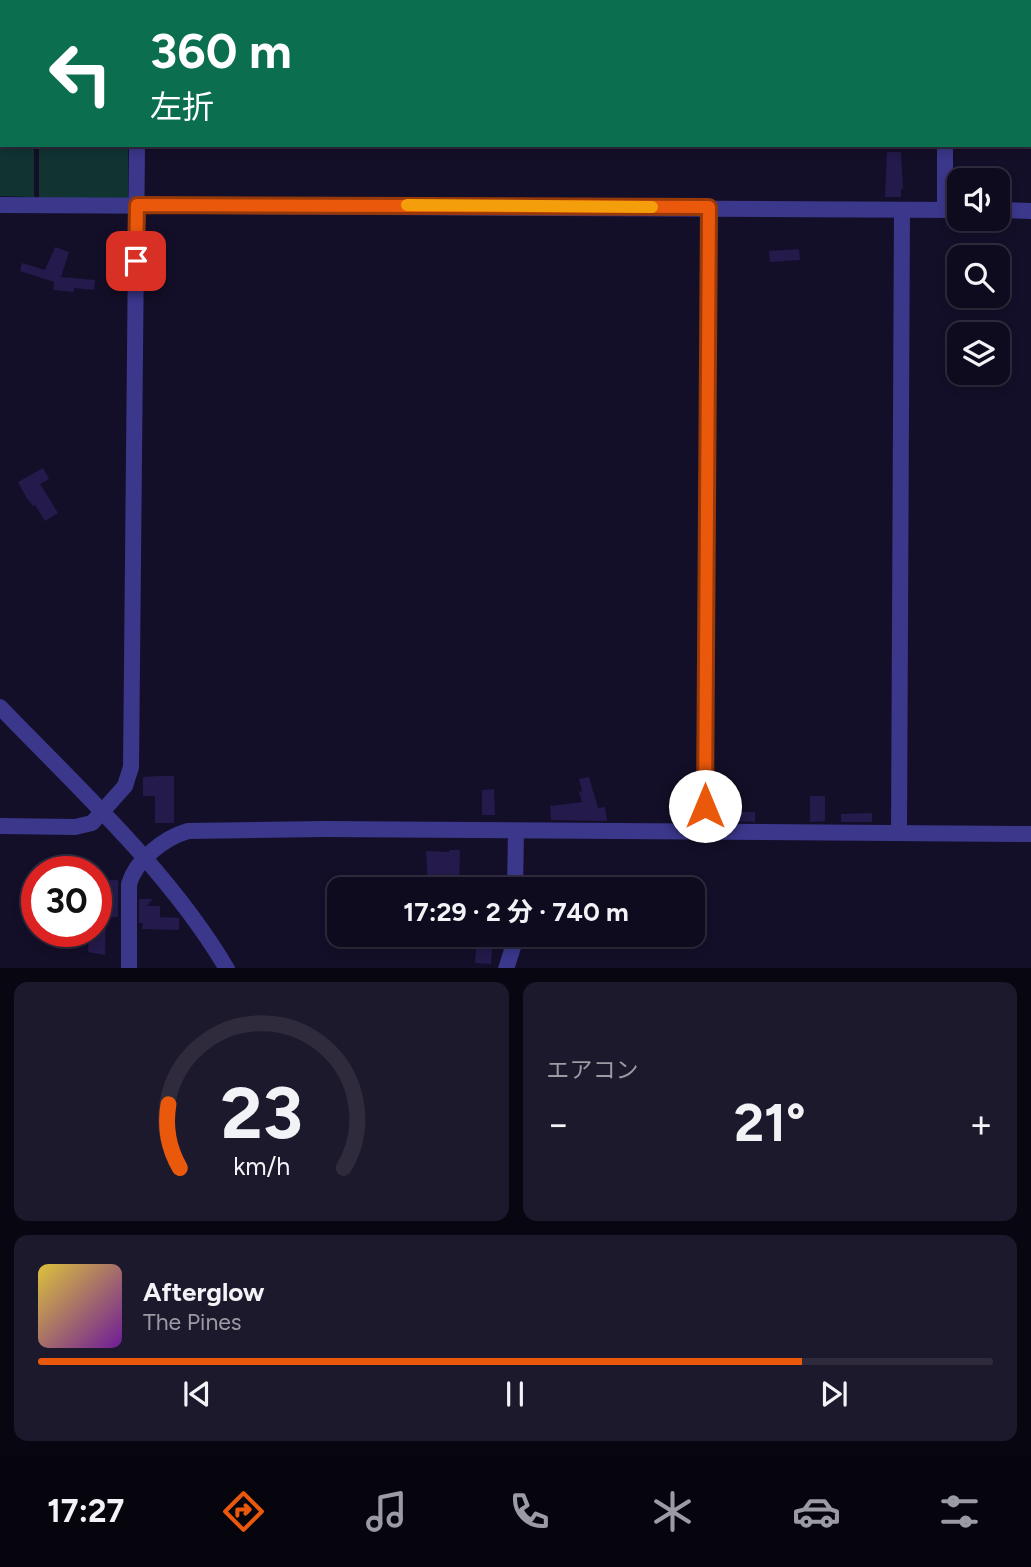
<!DOCTYPE html>
<html lang="ja">
<meta charset="utf-8">
<style>
:root{--surface:#0f0b1f;--page:#1d192c;--text:#f1f3f6;--muted:#9b9ba4;--line:#2f2b3d;--accent:#ea580c}
body{margin:0;font-family:Figtree,"Noto Sans JP",sans-serif;background:var(--page);color:var(--text);height:100vh;display:flex;flex-direction:column;font-size:26px;white-space:nowrap}
*{box-sizing:border-box;margin:0}
p{font-size:23px;color:var(--muted)}
.icon{flex:none;width:38px;height:38px;fill:none;stroke:currentColor;stroke-width:2;stroke-linecap:round;stroke-linejoin:round}
.map{position:relative;height:968px;overflow:hidden}
.details{display:flex;flex-direction:column;gap:14px;padding:14px;background:#080611;flex:1}
.details>*{flex:none}
.top-card{position:absolute;left:0px;top:0px;width:1032px;height:147px;box-shadow:0 4px 10px #0003,0 0 0 2px var(--line);background:#0b6e4f;color:#fff;overflow:hidden}
.buttons{position:absolute;left:947px;top:168px;display:grid;gap:14px}
.buttons a{display:grid;place-items:center;width:63px;height:63px;border-radius:14px;background:var(--surface);box-shadow:0 4px 10px #0003,0 0 0 2px var(--line);font-size:35px}
.speed{position:absolute;left:21px;top:856px;display:flex;gap:14px;font-size:35px;font-weight:700;text-align:center}
.speed>*{display:grid;place-content:center;width:91px;height:91px;border-radius:50%;background:var(--surface);box-shadow:0 4px 10px #0003,0 0 0 2px var(--line);line-height:1}
.speed .limit{border:10px solid #d22;background:#fff;color:#111}
.pin{position:absolute;display:grid;place-items:center;width:60px;height:60px;color:#fff;margin:-30px;border-radius:14px;box-shadow:0 4px 10px #0006}
.me{position:absolute;width:77px;margin:-38px;rotate:0deg;stroke-linejoin:round;filter:drop-shadow(0 0 5px #0008)}
.turn{display:flex;align-items:center;gap:24px;height:147px;padding:0 35px;font-size:32px}
.turn .icon{width:91px;height:91px;stroke-width:2.5}
.turn b{display:block;font-size:49px;line-height:60px}
.big{font-size:52px;font-weight:700;line-height:1.1}
.details .card{flex:1;display:flex;flex-direction:column;justify-content:center;gap:10px;min-width:0;padding:0 24px;border-radius:14px;background:var(--page)}
.details .dial{align-items:center;gap:0}
.dial svg{height:182px;overflow:visible;fill:none;stroke:var(--line);stroke-width:7;stroke-linecap:round;text-anchor:middle}
.dial text{fill:var(--text);stroke:none}
.song{display:flex;align-items:center;gap:21px}
.cover{width:84px;height:84px;border-radius:10px;background:linear-gradient(135deg,hsl(50 70% 55%),hsl(280 70% 35%))}
.played{height:7px;border-radius:4px;background:linear-gradient(90deg,var(--accent) 80%,var(--line) 80%)}
.keys{display:flex;justify-content:space-around;direction:ltr}
.heat{display:flex;justify-content:space-between;align-items:center;font-size:38px;direction:ltr}
.details .tiles{flex:1;display:grid;gap:14px;grid-template-columns:1fr 1fr}
.card:last-child{grid-column:span 2}
.trip{position:absolute;left:327px;top:877px;width:378px;height:70px;border-radius:14px;background:var(--surface);box-shadow:0 4px 10px #0003,0 0 0 2px var(--line);font-weight:700;line-height:70px;text-align:center}
.tab-bar{display:flex;height:112px;justify-content:space-around;align-items:center;background:#06040c;color:var(--muted)}
.tab-bar .icon{width:49px;height:49px}
.tab-bar .current{color:var(--accent)}
.tab-bar b{font-size:32px;color:var(--text)}
.map>svg:first-child{display:block}
.green{fill:#113433}
.building{fill:#241a4b}
.lines{fill:none;stroke-linecap:round;stroke-linejoin:round}
.minor{stroke:#3b378b;stroke-width:16}
.route-casing{stroke:#983908;stroke-width:18}
.route{stroke:#ea580c;stroke-width:12}
.slow{stroke:#f59e0b;stroke-width:12}
</style>
<div class="map">
<svg width="1031" height="969" viewBox="0 0 1031 969">
<rect width="100%" height="100%" fill="#140f29"/>
<g class="green">
<path d="M0 10 2 145H34V197L0 196Z"/>
<rect x="39" y="145" width="89" height="53"/>
</g>
<g class="building">
<path d="M887 152H901L903 189H901V197H885Z"/>
<path d="M55 247 69 252 61 277 95 280 94 290 74 288V292L53 290 54 282 20 271 22 263 45 270Z"/>
<path d="M799 249 800 260 770 262 769 251Z"/>
<path d="M43 468 49 479 40 484 58 513 45 521 35 505 33 506 26 497 18 482Z"/>
<path d="M158 776H174V823H155V796H143V777Z"/>
<path d="M589 777 598 808 605 807 607 821 551 820 550 806 582 802 579 792 582 791 579 779Z"/>
<path d="M494 789 495 815H482V790Z"/>
<path d="M810 796H825V821L810 822Z"/>
<path d="M716 800H730V812H755V822L720 821V813H716Z"/>
<path d="M872 813V822H841V814Z"/>
<path d="M449 850H460L459 885H453V889H428L426 851 449 852Z"/>
<path d="M118 880V917H106L105 955 88 952 89 931H96V881Z"/>
<path d="M139 899H153L147 906H160V917L179 918V930L142 929 143 923H139Z"/>
<path d="M477 936 493 937 491 964 475 963Z"/>
</g>
<g class="lines">
<g class="minor">
<path d="M936 0 937 2"/>
<path d="M137 2V0"/>
<path d="M0 205 959 210"/>
<path d="M945 209V145"/>
<path d="M998 210 1031 211"/>
<path d="M0 707C77 787 170 872 227 969"/>
<path d="M0 826 75 827 92 823 125 786 131 767 137 145"/>
<path d="M705 831 709 207"/>
<path d="M899 832 902 210"/>
<path d="M515 889 516 831"/>
<path d="M129 969V884C136 860 164 838 188 831L324 829 1031 834"/>
<path d="M506 969 513 947V934"/>
</g>
</g>
<g class="lines">
<defs>
<path id="route" d="M136 261 137 205 709 207 705 806"/>
</defs>
<use href="#route" class="route-casing"/>
<use href="#route" class="route"/>
<path class="slow" d="M407 205 652 207"/>
</g>
</svg>
<div class="buttons">
<a><svg class="icon" aria-label="sound" viewBox="0 0 24 24"><path d="M4 9h4l5-4v14l-5-4H4zM17 9q2 3 0 6"/></svg></a>
<a><svg class="icon" aria-label="search" viewBox="0 0 24 24"><circle cx="10" cy="10" r="6"/><path d="M15 15l6 6"/></svg></a>
<a><svg class="icon" aria-label="layers" viewBox="0 0 24 24"><path d="M12 4l9 5-9 5-9-5zM3 14l9 5 9-5"/></svg></a>
</div>
<div class="speed"><div class="limit">30</div></div>
<div class="pin" style="left:136px;top:261px;background:#d93025"><svg class="icon" aria-label="arrive" viewBox="0 0 24 24"><path d="M6 21V4h12l-3 4 3 4H6"/></svg></div>
<svg class="me" style="left:705px;top:806px" viewBox="-20 -20 40 40"><circle r="19" fill="#fff"/><path d="M0-13L10 11 0 6-10 11z" fill="#ea580c"/></svg>
<div class="trip">17:29 · 2 分 · 740 m</div>
<div class="top-card">
<div class="turn"><svg class="icon" aria-label="left" viewBox="0 0 24 24"><path d="M17 20v-9H6M10 6l-5 5 5 5"/></svg><div><b>360 m</b>左折</div></div>
</div>
</div>
<section class="details">
<div class="tiles">
<div class="card dial"><svg viewBox="0 0 100 80">
<path d="M14 69A42 42 0 1 1 86 69"/>
<path d="M14 69A42 42 0 0 1 9 41" stroke="#ea580c"/>
<text x="50" y="56" font-size="32" font-weight="700">23</text>
<text x="50" y="72" font-size="11">km/h</text>
</svg></div>
<div class="card"><p>エアコン</p>
<div class="heat"><a>−</a><b class="big">21°</b><a>+</a></div>
</div>
<div class="card">
<div class="song"><i class="cover"></i><div><b>Afterglow</b><p>The Pines</p></div></div>
<div class="played"></div>
<div class="keys"><svg class="icon" aria-label="previous" viewBox="0 0 24 24"><path d="M18 5L8 12l10 7zM5 5v14"/></svg><svg class="icon" aria-label="pause" viewBox="0 0 24 24"><path d="M8 5v14M16 5v14"/></svg><svg class="icon" aria-label="next" viewBox="0 0 24 24"><path d="M6 5l10 7-10 7zM19 5v14"/></svg></div>
</div>
</div>
</section>
<nav class="tab-bar">
<b>17:27</b>
<svg class="icon current" aria-label="directions" viewBox="0 0 24 24"><path d="M12 3l9 9-9 9-9-9zM9 14v-3h6M13 9l2 2-2 2"/></svg>
<svg class="icon" aria-label="music" viewBox="0 0 24 24"><path d="M9 18V5l10-2v13"/><circle cx="6" cy="18" r="3"/><circle cx="16" cy="16" r="3"/></svg>
<svg class="icon" aria-label="phone" viewBox="0 0 24 24"><path d="M5 4h4l2 5-3 2q2 4 5 5l2-3 5 2v4C11 20 4 13 5 4z"/></svg>
<svg class="icon" aria-label="climate" viewBox="0 0 24 24"><path d="M12 3v18M4 7l16 10M4 17L20 7"/></svg>
<svg class="icon" aria-label="car" viewBox="0 0 24 24"><path d="M5 17H2v-5l4-1 3-4h7l3 4 3 1v5h-3M9 17h6M6 11h13"/><circle cx="7" cy="17" r="2"/><circle cx="17" cy="17" r="2"/></svg>
<svg class="icon" aria-label="filters" viewBox="0 0 24 24"><path d="M4 7h16M4 17h16"/><circle cx="9" cy="7" r="2"/><circle cx="15" cy="17" r="2"/></svg>
</nav>
